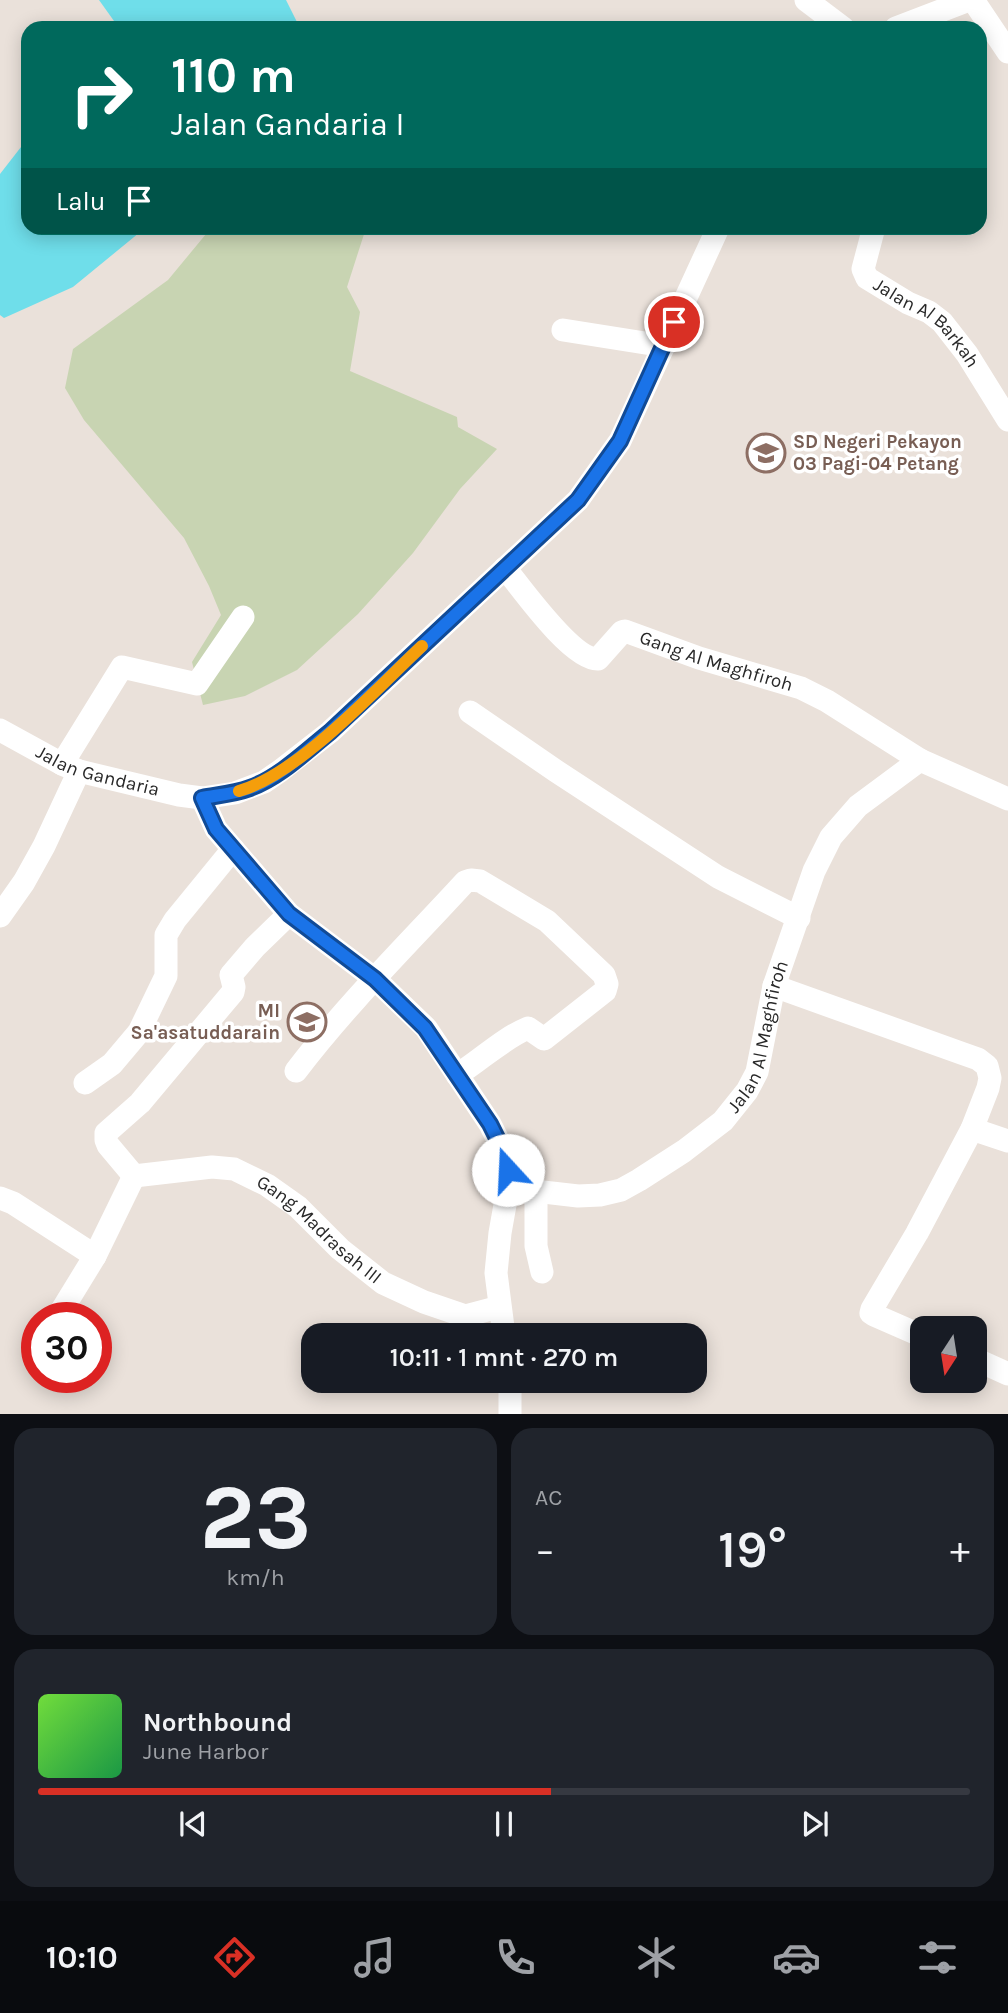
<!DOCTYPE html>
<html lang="id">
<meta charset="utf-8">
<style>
:root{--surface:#171b24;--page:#20242c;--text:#f1f3f6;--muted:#9ea1a6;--line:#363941;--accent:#d93025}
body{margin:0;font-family:Karla,sans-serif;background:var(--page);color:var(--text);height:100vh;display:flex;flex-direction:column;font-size:26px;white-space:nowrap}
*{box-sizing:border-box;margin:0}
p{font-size:23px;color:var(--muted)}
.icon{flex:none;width:38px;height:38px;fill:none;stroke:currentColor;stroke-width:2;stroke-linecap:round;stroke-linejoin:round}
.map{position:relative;height:1414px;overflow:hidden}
.drawer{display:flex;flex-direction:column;gap:14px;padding:14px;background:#0d0f14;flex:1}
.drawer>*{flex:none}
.hud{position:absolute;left:21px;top:21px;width:966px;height:214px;border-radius:21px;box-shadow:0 4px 18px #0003;background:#00695c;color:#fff;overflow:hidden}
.needle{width:46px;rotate:192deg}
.tools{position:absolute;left:910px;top:1316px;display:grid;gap:14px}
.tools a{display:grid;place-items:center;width:77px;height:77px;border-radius:14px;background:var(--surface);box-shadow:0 4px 18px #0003;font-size:35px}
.speed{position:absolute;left:21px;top:1302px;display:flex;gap:14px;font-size:35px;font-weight:700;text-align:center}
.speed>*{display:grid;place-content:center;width:91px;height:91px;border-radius:50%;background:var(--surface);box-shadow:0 4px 18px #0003;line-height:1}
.speed .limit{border:10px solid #d22;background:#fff;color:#111}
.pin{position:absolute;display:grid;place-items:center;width:60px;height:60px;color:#fff;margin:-30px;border:4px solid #fff;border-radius:50%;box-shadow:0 2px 7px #0007}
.me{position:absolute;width:77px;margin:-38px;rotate:340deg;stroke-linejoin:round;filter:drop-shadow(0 0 5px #0008)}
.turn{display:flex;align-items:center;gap:24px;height:147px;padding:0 35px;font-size:32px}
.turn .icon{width:91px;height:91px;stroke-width:2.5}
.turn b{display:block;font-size:49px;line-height:60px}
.then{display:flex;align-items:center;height:66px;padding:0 35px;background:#0003;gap:14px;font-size:26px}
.big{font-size:52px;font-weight:600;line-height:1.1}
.drawer .card{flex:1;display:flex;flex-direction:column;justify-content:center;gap:10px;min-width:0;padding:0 24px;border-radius:21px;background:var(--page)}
.drawer .dial{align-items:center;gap:0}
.dial b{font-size:91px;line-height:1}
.song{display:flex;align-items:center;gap:21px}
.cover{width:84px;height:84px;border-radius:10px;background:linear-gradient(135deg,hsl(100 70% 55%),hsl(140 70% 35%))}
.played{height:7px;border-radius:4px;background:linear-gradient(90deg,var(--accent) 55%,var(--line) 55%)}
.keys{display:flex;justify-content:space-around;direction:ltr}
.heat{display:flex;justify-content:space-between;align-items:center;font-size:38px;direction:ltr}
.drawer .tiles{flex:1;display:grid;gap:14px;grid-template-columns:1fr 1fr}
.card:last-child{grid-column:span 2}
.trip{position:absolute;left:301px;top:1323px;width:406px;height:70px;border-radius:21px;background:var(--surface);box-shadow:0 4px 18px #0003;font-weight:600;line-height:70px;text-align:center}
.tabs{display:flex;height:112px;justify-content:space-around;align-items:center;background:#090b0e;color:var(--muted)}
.tabs .icon{width:49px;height:49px}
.tabs .current{color:var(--accent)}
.tabs b{font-size:32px;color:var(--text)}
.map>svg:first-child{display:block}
.cemetery{fill:#c8d4b2}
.water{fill:#6fdeea}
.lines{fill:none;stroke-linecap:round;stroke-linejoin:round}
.street{stroke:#fff;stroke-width:23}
.route-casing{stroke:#114b97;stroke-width:18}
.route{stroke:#1a73e8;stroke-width:12}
.slow{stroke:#f59e0b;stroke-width:12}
.labels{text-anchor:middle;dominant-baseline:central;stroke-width:7;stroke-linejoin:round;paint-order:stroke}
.street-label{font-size:19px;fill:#282828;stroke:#fff}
.education-label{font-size:19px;font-weight:bold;fill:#785e54;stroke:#fff;text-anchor:start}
</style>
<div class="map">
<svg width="1008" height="1415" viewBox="0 0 1008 1415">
<rect width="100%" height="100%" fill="#eae1da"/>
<path class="cemetery" d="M211 228H366L347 287 360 312 350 371 457 417 458 427 497 449 460 489 413 553 358 614 297 670 245 696 203 705 192 662 221 615 209 586 184 538 84 420 65 388 73 349 168 280Z"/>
<g class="water">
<path d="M99 0H286L300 28H119Z"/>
<path d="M28 138V228H145L73 287 4 318 0 315V174Z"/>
</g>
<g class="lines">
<g class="street">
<path d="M806 0 843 28"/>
<path d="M973 0 1008 52"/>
<path d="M896 28 969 0"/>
<path id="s1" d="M872 228 873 231 863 269 867 278 908 303 929 312 942 322 967 354 1008 420"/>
<path d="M563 330 664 346"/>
<path id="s2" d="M505 568C522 589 572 660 598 659L622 632 625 631 699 658 801 688 827 701 920 760 1008 799"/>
<path d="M470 712 556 771 718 877 799 918"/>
<path id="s3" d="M0 730 62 764 79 771 179 795 202 798 235 793 264 782 280 771 330 732 578 500 620 441 718 228"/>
<path d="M62 764 122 667 197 684 243 617"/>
<path d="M202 798 216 829 289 914 375 979 426 1028 490 1124 502 1148 508 1170V1188L500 1233 496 1273 504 1335"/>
<path d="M0 916 24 882 44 846 79 771"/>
<path d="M774 986 961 1053 978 1059 987 1066 990 1078 988 1088 972 1129 917 1233 872 1309 871 1313 874 1315 922 1336"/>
<path d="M296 1071C347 1004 408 944 465 882L471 880 480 881 547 921 604 975 607 984 605 991 544 1039 528 1028C502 1039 481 1060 457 1075"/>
<path d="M85 1083 112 1064 139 1032 166 976V935L175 920 233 849"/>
<path d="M972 1129 1008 1141"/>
<path id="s4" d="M134 1176 212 1167 234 1169 267 1185 298 1207 340 1249 383 1283 424 1302 465 1316 499 1307"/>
<path d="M134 1176 108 1145 106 1140V1133L140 1103 233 992 234 987 231 975 255 947 289 914"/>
<path id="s5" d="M508 1188 578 1196 600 1195 621 1190 639 1180 684 1151 723 1121 747 1091 757 1072 774 986 814 871 831 837 858 806 920 760"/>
<path d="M536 1192V1246L542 1272"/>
<path d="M0 1198 13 1203 95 1256"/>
<path d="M57 1318 95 1256 134 1176"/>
<path d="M975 1359 1008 1374"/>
<path d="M510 1415V1381"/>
</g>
</g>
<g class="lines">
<defs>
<path id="route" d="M508 1170 502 1148 490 1124 425 1028 375 979 289 914 216 829 202 798C218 795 234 794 250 788 280 777 305 752 330 732L578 500 620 441 674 322"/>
</defs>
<use href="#route" class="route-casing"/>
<use href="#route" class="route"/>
<path class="slow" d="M239 791C299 774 375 690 422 646"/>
</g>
<defs>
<symbol id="school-ring" viewBox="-11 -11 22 22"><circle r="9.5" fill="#fff" stroke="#8d6e63" stroke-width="1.5"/><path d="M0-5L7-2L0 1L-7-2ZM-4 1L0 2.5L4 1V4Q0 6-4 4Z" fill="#8d6e63"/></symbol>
</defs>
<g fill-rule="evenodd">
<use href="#school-ring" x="744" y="431" width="44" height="44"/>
<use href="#school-ring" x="285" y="1000" width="44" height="44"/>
</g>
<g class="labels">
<g class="street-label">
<text stroke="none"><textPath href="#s1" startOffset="128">Jalan Al Barkah</textPath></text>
<text stroke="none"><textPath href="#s2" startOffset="268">Gang Al Maghfiroh</textPath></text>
<text stroke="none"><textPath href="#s3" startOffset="107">Jalan Gandaria</textPath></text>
<text stroke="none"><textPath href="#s5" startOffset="331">Jalan Al Maghfiroh</textPath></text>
<text stroke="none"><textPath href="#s4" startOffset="206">Gang Madrasah III</textPath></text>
</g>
<g class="education-label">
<text x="793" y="442">SD Negeri Pekayon<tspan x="793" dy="22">03 Pagi-04 Petang</tspan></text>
<text x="280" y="1011" text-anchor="end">MI<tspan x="280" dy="22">Sa'asatuddarain</tspan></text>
</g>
</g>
</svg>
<div class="tools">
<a><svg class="needle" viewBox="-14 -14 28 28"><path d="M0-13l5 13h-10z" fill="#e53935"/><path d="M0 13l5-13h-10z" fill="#9ea1a6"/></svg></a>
</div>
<div class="speed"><div class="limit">30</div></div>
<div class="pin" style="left:674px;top:322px;background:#d93025"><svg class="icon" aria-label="arrive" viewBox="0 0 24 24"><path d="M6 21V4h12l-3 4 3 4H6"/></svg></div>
<svg class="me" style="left:508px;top:1170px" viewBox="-20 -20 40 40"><circle r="19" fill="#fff"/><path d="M0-13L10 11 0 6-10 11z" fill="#1a73e8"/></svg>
<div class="trip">10:11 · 1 mnt · 270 m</div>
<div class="hud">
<div class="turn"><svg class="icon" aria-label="right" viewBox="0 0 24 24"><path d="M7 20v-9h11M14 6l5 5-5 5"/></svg><div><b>110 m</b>Jalan Gandaria I</div></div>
<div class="then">Lalu<svg class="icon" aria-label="arrive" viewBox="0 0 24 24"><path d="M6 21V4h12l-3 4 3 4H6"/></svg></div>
</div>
</div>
<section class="drawer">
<div class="tiles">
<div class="card dial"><b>23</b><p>km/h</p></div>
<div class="card"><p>AC</p>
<div class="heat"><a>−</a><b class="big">19°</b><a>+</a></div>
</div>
<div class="card">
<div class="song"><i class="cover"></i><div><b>Northbound</b><p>June Harbor</p></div></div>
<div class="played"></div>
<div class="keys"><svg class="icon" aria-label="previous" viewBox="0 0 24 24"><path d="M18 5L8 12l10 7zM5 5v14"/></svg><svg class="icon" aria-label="pause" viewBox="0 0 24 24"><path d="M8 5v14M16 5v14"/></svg><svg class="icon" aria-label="next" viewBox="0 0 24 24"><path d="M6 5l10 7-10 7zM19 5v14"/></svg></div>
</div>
</div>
</section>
<nav class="tabs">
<b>10:10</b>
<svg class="icon current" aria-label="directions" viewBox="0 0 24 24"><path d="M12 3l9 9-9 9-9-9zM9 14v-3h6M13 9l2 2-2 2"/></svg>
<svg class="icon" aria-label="music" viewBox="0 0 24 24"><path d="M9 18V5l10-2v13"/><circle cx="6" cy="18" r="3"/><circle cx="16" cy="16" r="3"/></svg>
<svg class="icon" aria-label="phone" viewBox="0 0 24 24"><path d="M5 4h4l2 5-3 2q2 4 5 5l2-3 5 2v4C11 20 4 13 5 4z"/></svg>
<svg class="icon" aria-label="climate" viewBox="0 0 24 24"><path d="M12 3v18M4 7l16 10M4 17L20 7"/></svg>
<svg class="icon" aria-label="car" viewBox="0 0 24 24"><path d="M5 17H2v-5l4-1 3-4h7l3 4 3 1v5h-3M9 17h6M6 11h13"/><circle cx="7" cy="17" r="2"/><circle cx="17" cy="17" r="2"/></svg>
<svg class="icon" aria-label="filters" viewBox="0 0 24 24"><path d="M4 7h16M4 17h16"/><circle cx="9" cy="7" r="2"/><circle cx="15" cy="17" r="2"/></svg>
</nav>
